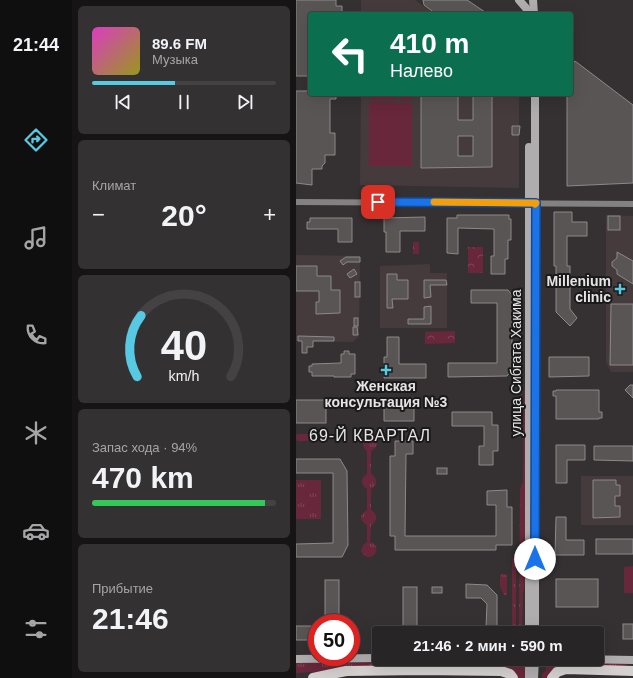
<!DOCTYPE html>
<html lang="ru">
<meta charset="utf-8">
<style>
:root{--surface:#282526;--page:#343132;--text:#f1f3f6;--muted:#a5a5a7;--line:#444243;--accent:#57c9e2}
body{margin:0;font-family:Arial,sans-serif;background:var(--page);color:var(--text);height:100vh;display:flex;flex-direction:column;font-size:15px;white-space:nowrap}
*{box-sizing:border-box;margin:0}
p{font-size:13px;color:var(--muted)}
.icon{flex:none;width:22px;height:22px;fill:none;stroke:currentColor;stroke-width:2;stroke-linecap:round;stroke-linejoin:round}
.map{position:relative;flex:1;overflow:hidden}
.drawer{display:flex;flex-direction:column;gap:6px;padding:6px;background:#161415;width:224px}
.drawer>*{flex:none}
.hud{position:absolute;left:12px;top:12px;width:265px;height:84px;border-radius:4px;box-shadow:0 4px 16px #0002,0 0 0 1px var(--line);background:#0b6e4f;color:#fff;overflow:hidden}
.speed{position:absolute;left:12px;top:614px;display:flex;gap:8px;font-size:20px;font-weight:700;text-align:center}
.speed>*{display:grid;place-content:center;width:52px;height:52px;border-radius:50%;background:var(--surface);box-shadow:0 4px 16px #0002,0 0 0 1px var(--line);line-height:1}
.speed .limit{border:6px solid #d22;background:#fff;color:#111}
.pin{position:absolute;display:grid;place-items:center;width:34px;height:34px;color:#fff;margin:-17px;border-radius:8px;box-shadow:0 2px 6px #0006}
.me{position:absolute;width:44px;margin:-22px;rotate:0deg;stroke-linejoin:round;filter:drop-shadow(0 0 3px #0008)}
.turn{display:flex;align-items:center;gap:14px;height:84px;padding:0 16px;font-size:18px}
.turn .icon{width:52px;height:52px;stroke-width:2.5}
.turn b{display:block;font-size:28px;line-height:34px}
.big{font-size:30px;font-weight:600;line-height:1.1}
.drawer .widget{flex:1;display:flex;flex-direction:column;justify-content:center;gap:6px;min-width:0;padding:0 14px;border-radius:6px;background:var(--page)}
.drawer .dial{align-items:center;gap:0}
.dial svg{height:104px;overflow:visible;fill:none;stroke:var(--line);stroke-width:7;stroke-linecap:round;text-anchor:middle}
.dial text{fill:var(--text);stroke:none}
.song{display:flex;align-items:center;gap:12px}
.cover{width:48px;height:48px;border-radius:6px;background:linear-gradient(135deg,hsl(310 70% 55%),hsl(60 70% 35%))}
.played{height:4px;border-radius:2px;background:linear-gradient(90deg,var(--accent) 45%,var(--line) 45%)}
.keys{display:flex;justify-content:space-around;direction:ltr}
.heat{display:flex;justify-content:space-between;align-items:center;font-size:22px;direction:ltr}
.charge{height:6px;border-radius:3px;background:linear-gradient(90deg,#34c759 94%,var(--line) 0)}
.trip{position:absolute;left:76px;top:626px;width:232px;height:40px;border-radius:4px;background:var(--surface);box-shadow:0 4px 16px #0002,0 0 0 1px var(--line);font-weight:600;line-height:40px;text-align:center}
main{display:flex;flex:1;min-height:0}
.tab-bar{display:flex;flex-direction:column;width:72px;justify-content:space-around;align-items:center;background:#100f0f;color:var(--muted)}
.tab-bar .icon{width:28px;height:28px}
.tab-bar .selected{color:var(--accent)}
.tab-bar b{font-size:18px;color:var(--text)}
.map>svg:first-child{display:block}
.built{fill:#453b3d}
.grass{fill:url(#grass-tufts)}
.park{fill:url(#park-crowns)}
.pitch{fill:#68273a}
.building{fill:#595555;stroke:#8d898a;fill-rule:evenodd}
.lines{fill:none;stroke-linecap:round;stroke-linejoin:round}
.minor{stroke:#838181;stroke-width:6}
.secondary{stroke:#b0adae;stroke-width:8}
.primary{stroke:#d4d0d0;stroke-width:10}
.route-casing{stroke:#114b97;stroke-width:10}
.route{stroke:#1a73e8;stroke-width:7}
.slow{stroke:#f59e0b;stroke-width:7}
.poi-dot{fill:#57c9e2;stroke:#1b1a1a;stroke-width:1.5}
.labels{text-anchor:middle;dominant-baseline:central;stroke-width:4;stroke-linejoin:round;paint-order:stroke}
.poi-label{font-size:14px;font-weight:bold;fill:#e6e4e4;stroke:#1b1a1a;text-anchor:end}
.street-label{font-size:14px;fill:#e6e4e4;stroke:#1b1a1a}
.quarter-label{font-size:16px;letter-spacing:1px;fill:#e6e4e4;stroke:#1b1a1a}
</style>
<main>
<nav class="tab-bar">
<b>21:44</b>
<svg class="icon selected" aria-label="directions" viewBox="0 0 24 24"><path d="M12 3l9 9-9 9-9-9zM9 14v-3h6M13 9l2 2-2 2"/></svg>
<svg class="icon" aria-label="music" viewBox="0 0 24 24"><path d="M9 18V5l10-2v13"/><circle cx="6" cy="18" r="3"/><circle cx="16" cy="16" r="3"/></svg>
<svg class="icon" aria-label="phone" viewBox="0 0 24 24"><path d="M5 4h4l2 5-3 2q2 4 5 5l2-3 5 2v4C11 20 4 13 5 4z"/></svg>
<svg class="icon" aria-label="climate" viewBox="0 0 24 24"><path d="M12 3v18M4 7l16 10M4 17L20 7"/></svg>
<svg class="icon" aria-label="car" viewBox="0 0 24 24"><path d="M5 17H2v-5l4-1 3-4h7l3 4 3 1v5h-3M9 17h6M6 11h13"/><circle cx="7" cy="17" r="2"/><circle cx="17" cy="17" r="2"/></svg>
<svg class="icon" aria-label="filters" viewBox="0 0 24 24"><path d="M4 7h16M4 17h16"/><circle cx="9" cy="7" r="2"/><circle cx="15" cy="17" r="2"/></svg>
</nav>
<section class="drawer">
<div class="widget">
<div class="song"><i class="cover"></i><div><b>89.6 FM</b><p>Музыка</p></div></div>
<div class="played"></div>
<div class="keys"><svg class="icon" aria-label="previous" viewBox="0 0 24 24"><path d="M18 5L8 12l10 7zM5 5v14"/></svg><svg class="icon" aria-label="pause" viewBox="0 0 24 24"><path d="M8 5v14M16 5v14"/></svg><svg class="icon" aria-label="next" viewBox="0 0 24 24"><path d="M6 5l10 7-10 7zM19 5v14"/></svg></div>
</div>
<div class="widget"><p>Климат</p>
<div class="heat"><a>−</a><b class="big">20°</b><a>+</a></div>
</div>
<div class="widget dial"><svg viewBox="0 0 100 80">
<path d="M14 69A42 42 0 1 1 86 69"/>
<path d="M14 69A42 42 0 0 1 17 22" stroke="#57c9e2"/>
<text x="50" y="56" font-size="32" font-weight="700">40</text>
<text x="50" y="72" font-size="11">km/h</text>
</svg></div>
<div class="widget"><p>Запас хода · 94%</p><b class="big">470 km</b><div class="charge"></div></div>
<div class="widget"><p>Прибытие</p><b class="big">21:46</b></div>
</section>
<div class="map">
<svg width="337" height="678" viewBox="0 0 337 678">
<defs>
<pattern id="grass-tufts" width="24" height="20" patternUnits="userSpaceOnUse"><rect width="24" height="20" fill="#68273a"/><path d="M3 7l-1-3M5 7V3M7 7l1-3M15 17l-1-3M17 17v-4M19 17l1-3" fill="none" stroke="#7e4656"/></pattern>
<pattern id="park-crowns" width="20" height="18" patternUnits="userSpaceOnUse"><rect width="20" height="18" fill="#68273a"/><path d="M2 6a3 3 0 1 1 6 0M12 15a3 3 0 1 1 6 0" fill="none" stroke="#7e4656"/></pattern>
</defs>
<rect width="100%" height="100%" fill="#353132"/>
<g class="built">
<path d="M65 0H119L139 14H65Z"/>
<path d="M65 94H223V188L64 185Z"/>
<path d="M310 215 337 216V372H315L310 362Z"/>
<path d="M0 255 64 256 63 336 57 342 0 341Z"/>
<path d="M134 264V273H151V328H84V266Z"/>
<rect x="285" y="476" width="52" height="49"/>
</g>
<g class="grass">
<path d="M228 390 230 392 229 577 227 595 226 633H223L224 490 227 480Z"/>
<path d="M74 429C84 432 84 447 75 451V474C82 478 82 485 75 489V510C82 514 82 521 75 525L74 542C80 544 83 549 78 555 73 559 68 557 65 551L67 545 71 542V525C63 521 63 514 71 510V489C64 485 64 478 71 474V451C64 445 64 432 74 429Z"/>
<path d="M2 434H14L16 438C13 442 4 442 0 440V435Z"/>
<rect x="0" y="480" width="25" height="39"/>
<rect x="216" y="558" width="4" height="75"/>
<path d="M204 574 211 575V595H208L204 586Z"/>
<path d="M103 662 112 666 0 673V663Z"/>
<path d="M123 662 225 663 229 665V678H220L136 666 128 665Z"/>
<path d="M250 662H337L327 666 257 670 252 674 250 678H246V674L250 670Z"/>
</g>
<g class="park">
<rect x="117" y="242" width="6" height="12"/>
<rect x="172" y="247" width="15" height="26"/>
<path d="M159 331V343L129 344V332Z"/>
</g>
<g class="pitch">
<rect x="75" y="94" width="25" height="6"/>
<rect x="103" y="94" width="13" height="6"/>
<path d="M73 102 116 103V166H73Z"/>
<path d="M337 566V593H328V567Z"/>
</g>
<g class="building">
<path d="M0 0H40V6H46V14H14V76H0Z"/>
<path d="M127 0H171L192 14H140L128 5Z"/>
<path d="M279 61 337 105V183L271 186V94H275V67Z"/>
<path d="M0 91H14V94H40V99H34V133H39V155H29V163L26 166V169H16V185L0 183Z"/>
<path d="M125 94H162V120H177V94H196V167L125 168ZM162 136H177V156H162Z"/>
<path d="M216 126H224L223 135H216Z"/>
<path d="M258 212H276V222H291V236H271V266H274V309L281 318 274 326 260 312V266H258Z"/>
<path d="M161 215H213V219H215V240H212V259H209V274H195V256H198V229L162 228V254L151 253V218H161Z"/>
<rect x="312" y="216" width="12" height="14"/>
<path d="M129 217V231H104V252H90V232H88V218Z"/>
<path d="M14 218H56V242H42V229H11V222H14Z"/>
<path d="M321 252 337 261V284L321 274V270L316 266V262L321 258Z"/>
<path d="M50 257H64V262H51L47 265 44 261Z"/>
<path d="M0 266H21V276H35V290H44V313L20 314V302H23V291H0Z"/>
<path d="M58 269 61 274 54 278 51 274Z"/>
<path d="M91 274H101V280H112V299H96L97 308H91Z"/>
<path d="M128 280H150L151 285H134L135 297 128 298Z"/>
<rect x="59" y="282" width="5" height="15"/>
<path d="M175 290H212L216 295V370L211 376 152 377V363H201V303H175Z"/>
<path d="M315 304H337V365H314Z"/>
<path d="M135 306V324H112V319H128V307Z"/>
<rect x="58" y="318" width="4" height="8"/>
<path d="M57 327H61L62 335H57Z"/>
<path d="M2 336 38 337V341H17V347H11V353H6V341H2Z"/>
<path d="M91 337H103V364H130V378H88V357H91Z"/>
<path d="M48 351H53V354H59V374H55V377H38V376H16V372H13V366H16V364L45 363V354H48Z"/>
<path d="M253 357H293V376L253 377Z"/>
<path d="M334 385H337V398L329 390Z"/>
<path d="M260 390H303V412H306V418H303V419H260V396H257V391H260Z"/>
<path d="M118 398V421H88V399Z"/>
<rect x="0" y="400" width="30" height="23"/>
<path d="M156 412H196V425H202V451H197V465H183V446H188V426H156Z"/>
<path d="M99 441H117V454H110L109 536H200V505H191V491L211 490V507H216V545H200V550H99V536H94V456H99Z"/>
<path d="M260 445H289V460H271V483H260Z"/>
<path d="M298 446H337V461L298 460Z"/>
<path d="M0 459H44L51 471 52 545 46 557H0V544L37 543V473H0Z"/>
<rect x="141" y="468" width="10" height="6"/>
<path d="M297 480H320V485H324V496H319V506H324V517L297 518Z"/>
<path d="M260 517H270V540H288V555H259Z"/>
<rect x="300" y="539" width="37" height="15"/>
<rect x="260" y="579" width="42" height="28"/>
<rect x="29" y="580" width="14" height="43"/>
<path d="M170 584 191 585 201 595V633H181L190 627 191 604 185 598H170Z"/>
<rect x="107" y="587" width="14" height="46"/>
<rect x="136" y="587" width="10" height="6"/>
<rect x="327" y="624" width="10" height="15"/>
<rect x="0" y="626" width="21" height="14"/>
<rect x="292" y="626" width="11" height="7"/>
</g>
<g class="lines">
<path class="minor" d="M0 202 337 204"/>
<g class="secondary">
<path d="M223 0 230 8 232 14"/>
<path d="M237 0 238 14"/>
<path d="M239 94V633"/>
<path d="M233 633V147"/>
<path d="M0 659 83 658"/>
<path d="M112 659 126 670"/>
<path d="M233 659V678"/>
<path d="M280 659 337 660"/>
<path d="M238 678 239 659"/>
</g>
<g class="primary">
<path d="M17 678 50 671 126 670 205 671 214 674 217 678"/>
<path d="M256 678 261 672 270 669 337 671"/>
</g>
</g>
<g class="lines">
<defs>
<path id="route" d="M82 202 240 203 239 559"/>
</defs>
<use href="#route" class="route-casing"/>
<use href="#route" class="route"/>
<path class="slow" d="M138 202 233 203H240L239 204"/>
</g>
<g class="poi-dot">
<path d="M322 283h4v4h4v4h-4v4h-4v-4h-4v-4h4z"/>
<path d="M88 364h4v4h4v4h-4v4h-4v-4h-4v-4h4z"/>
</g>
<g class="labels">
<g class="poi-label">
<text x="315" y="281">Millenium<tspan x="315" dy="16">clinic</tspan></text>
<text x="90" y="386" text-anchor="middle">Женская<tspan x="90" dy="16">консультация №3</tspan></text>
</g>
<g class="street-label">
<text transform="translate(220 363) rotate(-90)">улица Сибгата Хакима</text>
</g>
<g class="quarter-label">
<text x="74" y="435">69-Й КВАРТАЛ</text>
</g>
</g>
</svg>
<div class="speed"><div class="limit">50</div></div>
<div class="pin" style="left:82px;top:202px;background:#d93025"><svg class="icon" aria-label="arrive" viewBox="0 0 24 24"><path d="M6 21V4h12l-3 4 3 4H6"/></svg></div>
<svg class="me" style="left:239px;top:559px" viewBox="-20 -20 40 40"><circle r="19" fill="#fff"/><path d="M0-13L10 11 0 6-10 11z" fill="#1a73e8"/></svg>
<div class="trip">21:46 · 2 мин · 590 m</div>
<div class="hud">
<div class="turn"><svg class="icon" aria-label="left" viewBox="0 0 24 24"><path d="M17 20v-9H6M10 6l-5 5 5 5"/></svg><div><b>410 m</b>Налево</div></div>
</div>
</div>
</main>
